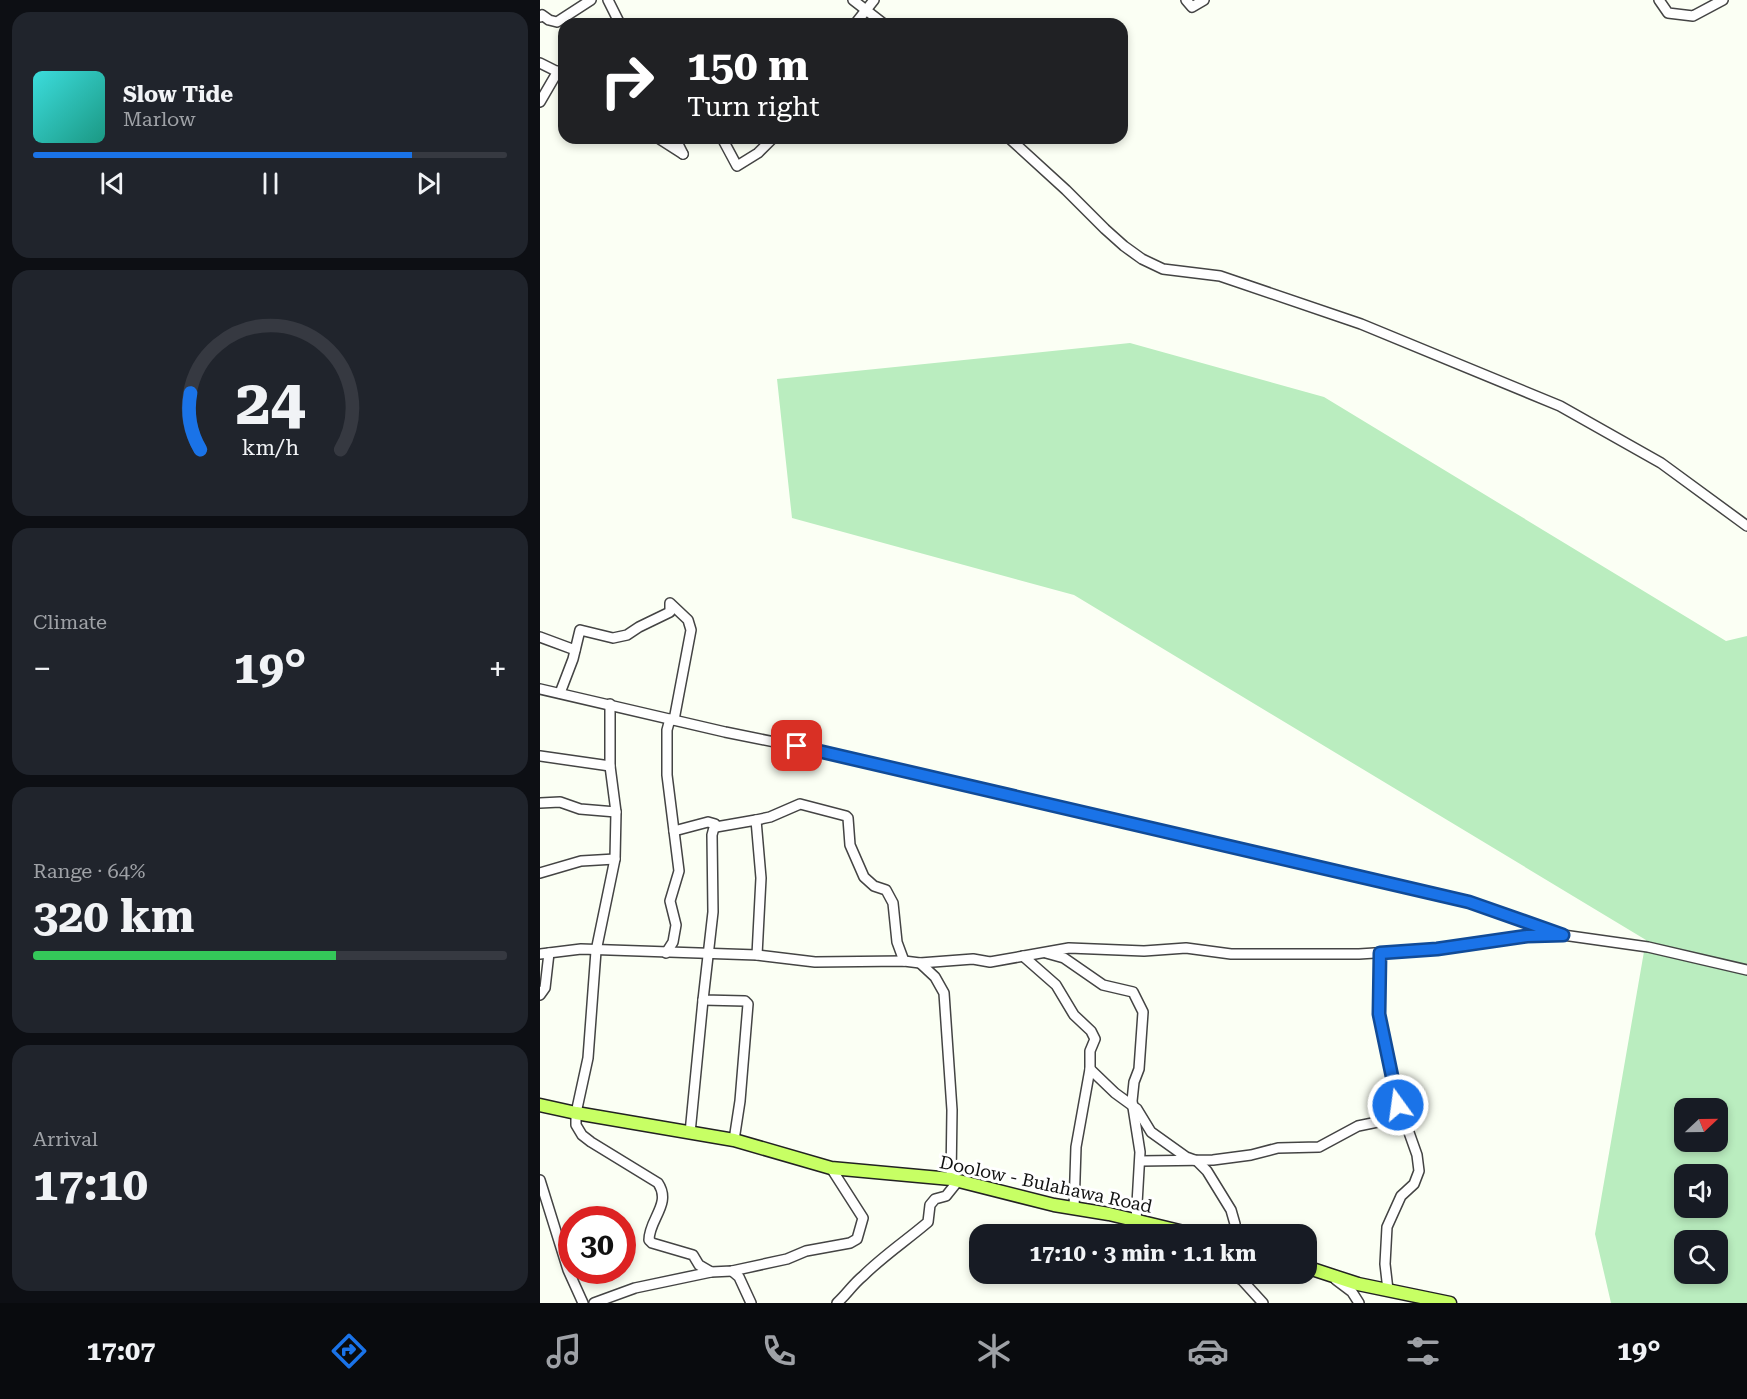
<!DOCTYPE html>
<meta charset="utf-8">
<style>
:root{--surface:#171b24;--page:#20242c;--text:#f1f3f6;--muted:#9ea1a6;--line:#363941;--accent:#1a73e8}
body{margin:0;font-family:"Roboto Serif",serif;background:var(--page);color:var(--text);height:100vh;display:flex;flex-direction:column;font-size:22px;white-space:nowrap}
*{box-sizing:border-box;margin:0}
p{font-size:20px;color:var(--muted)}
.icon{flex:none;width:33px;height:33px;fill:none;stroke:currentColor;stroke-width:2;stroke-linecap:round;stroke-linejoin:round}
.map{position:relative;flex:1;overflow:hidden}
.sheet{display:flex;flex-direction:column;gap:12px;padding:12px;background:#0d0f14;width:540px}
.sheet>*{flex:none}
.banner{position:absolute;left:18px;top:18px;width:570px;height:126px;border-radius:18px;box-shadow:0 3px 9px #0003;background:#202124;color:#fff;overflow:hidden}
.needle{width:39px;rotate:68deg}
.tools{position:absolute;left:1134px;top:1098px;display:grid;gap:12px}
.tools a{display:grid;place-items:center;width:54px;height:54px;border-radius:12px;background:var(--surface);box-shadow:0 3px 9px #0003;font-size:30px}
.speed{position:absolute;left:18px;top:1206px;display:flex;gap:12px;font-size:30px;font-weight:700;text-align:center}
.speed>*{display:grid;place-content:center;width:78px;height:78px;border-radius:50%;background:var(--surface);box-shadow:0 3px 9px #0003;line-height:1}
.speed .limit{border:9px solid #d22;background:#fff;color:#111}
.pin{position:absolute;display:grid;place-items:center;width:51px;height:51px;color:#fff;margin:-26px;border-radius:12px;box-shadow:0 3px 9px #0006}
.me{position:absolute;width:66px;margin:-33px;rotate:346deg;stroke-linejoin:round;filter:drop-shadow(0 0 4px #0008)}
.turn{display:flex;align-items:center;gap:21px;height:126px;padding:0 30px;font-size:27px}
.turn .icon{width:78px;height:78px;stroke-width:2.5}
.turn b{display:block;font-size:42px;line-height:51px}
.big{font-size:45px;font-weight:700;line-height:1.1}
.sheet .tile{flex:1;display:flex;flex-direction:column;justify-content:center;gap:9px;min-width:0;padding:0 21px;border-radius:18px;background:var(--page)}
.sheet .dial{align-items:center;gap:0}
.dial svg{height:156px;overflow:visible;fill:none;stroke:var(--line);stroke-width:7;stroke-linecap:round;text-anchor:middle}
.dial text{fill:var(--text);stroke:none}
.song{display:flex;align-items:center;gap:18px}
.cover{width:72px;height:72px;border-radius:9px;background:linear-gradient(135deg,hsl(180 70% 55%),hsl(170 70% 35%))}
.played{height:6px;border-radius:3px;background:linear-gradient(90deg,var(--accent) 80%,var(--line) 80%)}
.keys{display:flex;justify-content:space-around;direction:ltr}
.heat{display:flex;justify-content:space-between;align-items:center;font-size:33px;direction:ltr}
.charge{height:9px;border-radius:4px;background:linear-gradient(90deg,#34c759 64%,var(--line) 0)}
.trip{position:absolute;left:429px;top:1224px;width:348px;height:60px;border-radius:18px;background:var(--surface);box-shadow:0 3px 9px #0003;font-weight:700;line-height:60px;text-align:center}
.dock{display:flex;height:96px;justify-content:space-around;align-items:center;background:#090b0e;color:var(--muted)}
.dock .icon{width:42px;height:42px}
.dock .active{color:var(--accent)}
.dock b{font-size:27px;color:var(--text)}
main{display:flex;flex:1;min-height:0}
.map>svg:first-child{display:block}
.green{fill:#baedbf;fill-rule:evenodd}
.lines{fill:none;stroke-linecap:round;stroke-linejoin:round}
.minor-casing{stroke:#444;stroke-width:12}
.major-casing{stroke:#222;stroke-width:15}
.minor{stroke:#fff;stroke-width:9}
.major{stroke:#c7ff64;stroke-width:12}
.route-casing{stroke:#114b97;stroke-width:15}
.route{stroke:#1a73e8;stroke-width:10}
.labels{text-anchor:middle;dominant-baseline:central;stroke-width:6;stroke-linejoin:round;paint-order:stroke}
.street-label{font-size:18px;fill:#111;stroke:#fff}
</style>
<main>
<section class="sheet">
<div class="tile">
<div class="song"><i class="cover"></i><div><b>Slow Tide</b><p>Marlow</p></div></div>
<div class="played"></div>
<div class="keys"><svg class="icon" aria-label="previous" viewBox="0 0 24 24"><path d="M18 5L8 12l10 7zM5 5v14"/></svg><svg class="icon" aria-label="pause" viewBox="0 0 24 24"><path d="M8 5v14M16 5v14"/></svg><svg class="icon" aria-label="next" viewBox="0 0 24 24"><path d="M6 5l10 7-10 7zM19 5v14"/></svg></div>
</div>
<div class="tile dial"><svg viewBox="0 0 100 80">
<path d="M14 69A42 42 0 1 1 86 69"/>
<path d="M14 69A42 42 0 0 1 9 40" stroke="#1a73e8"/>
<text x="50" y="56" font-size="32" font-weight="700">24</text>
<text x="50" y="72" font-size="11">km/h</text>
</svg></div>
<div class="tile"><p>Climate</p>
<div class="heat"><a>−</a><b class="big">19°</b><a>+</a></div>
</div>
<div class="tile"><p>Range · 64%</p><b class="big">320 km</b><div class="charge"></div></div>
<div class="tile"><p>Arrival</p><b class="big">17:10</b></div>
</section>
<div class="map">
<svg width="1207" height="1303" viewBox="0 0 1207 1303">
<rect width="100%" height="100%" fill="#fbfff4"/>
<path class="green" d="M590 343 784 397 1186 641 1207 636V1303H1071L1055 1234 1106 940 534 595 252 518 237 379ZM1144 1108H1178V1142H1144ZM1144 1174H1178V1208H1144ZM1144 1240H1178V1274H1144Z"/>
<g class="lines">
<defs>
<g id="minor">
<path d="M68 0 80 24"/>
<path d="M313 0 344 24"/>
<path d="M646 0 652 7 664 0"/>
<path d="M1119 0 1128 13 1153 16 1183 0"/>
<path d="M0 17 2 15 9 20 17 22 51 0"/>
<path d="M315 24 334 0"/>
<path d="M0 63 24 75"/>
<path d="M0 102 18 71"/>
<path d="M118 138 143 154"/>
<path d="M135 138 143 154"/>
<path d="M182 138 197 166 218 153 233 138"/>
<path d="M469 138 526 190 565 229 584 246 602 259 623 269 680 276 821 324 1020 406 1121 463 1207 526"/>
<path d="M0 637 35 650"/>
<path d="M0 689 185 732 279 751 929 902 1018 933"/>
<path d="M20 693 33 659 40 630 73 638 87 635 99 627 130 612V603L148 620 151 630 134 720"/>
<path d="M70 704V766L76 812 75 859 56 951 48 1058 36 1113V1125L42 1135 51 1142 118 1183C132 1204 109 1219 109 1240L112 1243 153 1255 159 1265 171 1272"/>
<path d="M130 719 127 730V775L134 831 168 822 175 824 172 835 173 912 163 1000 205 1001 208 1004 200 1101 194 1140"/>
<path d="M0 756 70 766"/>
<path d="M0 803 20 802 40 809 76 812"/>
<path d="M216 820 230 817 260 804 306 816 308 818 310 845 324 877 334 886 346 890 353 903 357 942 364 961"/>
<path d="M176 827 216 820 221 878 217 955"/>
<path d="M0 873 41 861 75 859"/>
<path d="M126 953 133 942 136 925 130 901 139 871 134 831"/>
<path d="M506 953 524 958 563 985 593 992 603 1012 599 1069 594 1082 592 1101 600 1152 596 1221"/>
<path d="M840 953 839 1014 855 1093 877 1155 879 1171 874 1184 861 1196 847 1227 845 1264 848 1290"/>
<path d="M0 954 41 949 217 955 275 962 364 961 380 963 433 959 450 962 529 948 604 951 646 948 691 954H819L897 949 987 936 1023 935 1108 947 1207 970"/>
<path d="M483 956 516 985 534 1015 551 1031 555 1039 550 1051V1069L536 1147 534 1208"/>
<path d="M380 963 395 977 404 993 412 1110 411 1179"/>
<path d="M0 995 5 988 9 953"/>
<path d="M550 1069 575 1093 597 1109 611 1132 646 1157 657 1161 667 1171 691 1210 695 1224V1234"/>
<path d="M150 1133 163 1000"/>
<path d="M600 1161 673 1160 711 1155 738 1148 779 1147 818 1126 862 1117"/>
<path d="M0 1180 28 1270 43 1303"/>
<path d="M192 1271 199 1277 211 1303"/>
<path d="M692 1274 702 1280 723 1303"/>
<path d="M796 1280 812 1292 819 1303"/>
<path d="M54 1303 95 1288 171 1272 192 1271 247 1259 266 1251 310 1243 317 1239 323 1218 291 1168"/>
<path d="M297 1303C307 1294 313 1284 323 1276 343 1256 367 1240 388 1222L390 1205 395 1199 406 1196 418 1181"/>
</g>
<g id="major">
<path d="M0 1105 36 1113 194 1140 291 1168 411 1179 514 1205 569 1214 652 1234"/>
<path d="M766 1267 818 1284 910 1303"/>
</g>
</defs>
<use href="#minor" class="minor-casing"/>
<use href="#major" class="major-casing"/>
<use href="#minor" class="minor"/>
<use href="#major" class="major"/>
</g>
<g class="lines">
<defs>
<path id="route" d="M257 746 929 902 1023 935 987 936 897 949 840 953 839 1014 858 1105"/>
</defs>
<use href="#route" class="route-casing"/>
<use href="#route" class="route"/>
</g>
<g class="labels">
<g class="street-label">
<text transform="translate(506 1184) rotate(12)">Doolow - Bulahawa Road</text>
</g>
</g>
</svg>
<div class="tools">
<a><svg class="needle" viewBox="-14 -14 28 28"><path d="M0-13l5 13h-10z" fill="#e53935"/><path d="M0 13l5-13h-10z" fill="#9ea1a6"/></svg></a>
<a><svg class="icon" aria-label="sound" viewBox="0 0 24 24"><path d="M4 9h4l5-4v14l-5-4H4zM17 9q2 3 0 6"/></svg></a>
<a><svg class="icon" aria-label="search" viewBox="0 0 24 24"><circle cx="10" cy="10" r="6"/><path d="M15 15l6 6"/></svg></a>
</div>
<div class="speed"><div class="limit">30</div></div>
<div class="pin" style="left:257px;top:746px;background:#d93025"><svg class="icon" aria-label="arrive" viewBox="0 0 24 24"><path d="M6 21V4h12l-3 4 3 4H6"/></svg></div>
<svg class="me" style="left:858px;top:1105px" viewBox="-20 -20 40 40"><circle r="17" fill="#1a73e8" stroke="#fff" stroke-width="3"/><path d="M0-11L8 9 0 5-8 9z" fill="#fff"/></svg>
<div class="trip">17:10 · 3 min · 1.1 km</div>
<div class="banner">
<div class="turn"><svg class="icon" aria-label="right" viewBox="0 0 24 24"><path d="M7 20v-9h11M14 6l5 5-5 5"/></svg><div><b>150 m</b>Turn right</div></div>
</div>
</div>
</main>
<nav class="dock">
<b>17:07</b>
<svg class="icon active" aria-label="directions" viewBox="0 0 24 24"><path d="M12 3l9 9-9 9-9-9zM9 14v-3h6M13 9l2 2-2 2"/></svg>
<svg class="icon" aria-label="music" viewBox="0 0 24 24"><path d="M9 18V5l10-2v13"/><circle cx="6" cy="18" r="3"/><circle cx="16" cy="16" r="3"/></svg>
<svg class="icon" aria-label="phone" viewBox="0 0 24 24"><path d="M5 4h4l2 5-3 2q2 4 5 5l2-3 5 2v4C11 20 4 13 5 4z"/></svg>
<svg class="icon" aria-label="climate" viewBox="0 0 24 24"><path d="M12 3v18M4 7l16 10M4 17L20 7"/></svg>
<svg class="icon" aria-label="car" viewBox="0 0 24 24"><path d="M5 17H2v-5l4-1 3-4h7l3 4 3 1v5h-3M9 17h6M6 11h13"/><circle cx="7" cy="17" r="2"/><circle cx="17" cy="17" r="2"/></svg>
<svg class="icon" aria-label="filters" viewBox="0 0 24 24"><path d="M4 7h16M4 17h16"/><circle cx="9" cy="7" r="2"/><circle cx="15" cy="17" r="2"/></svg>
<b>19°</b>
</nav>
